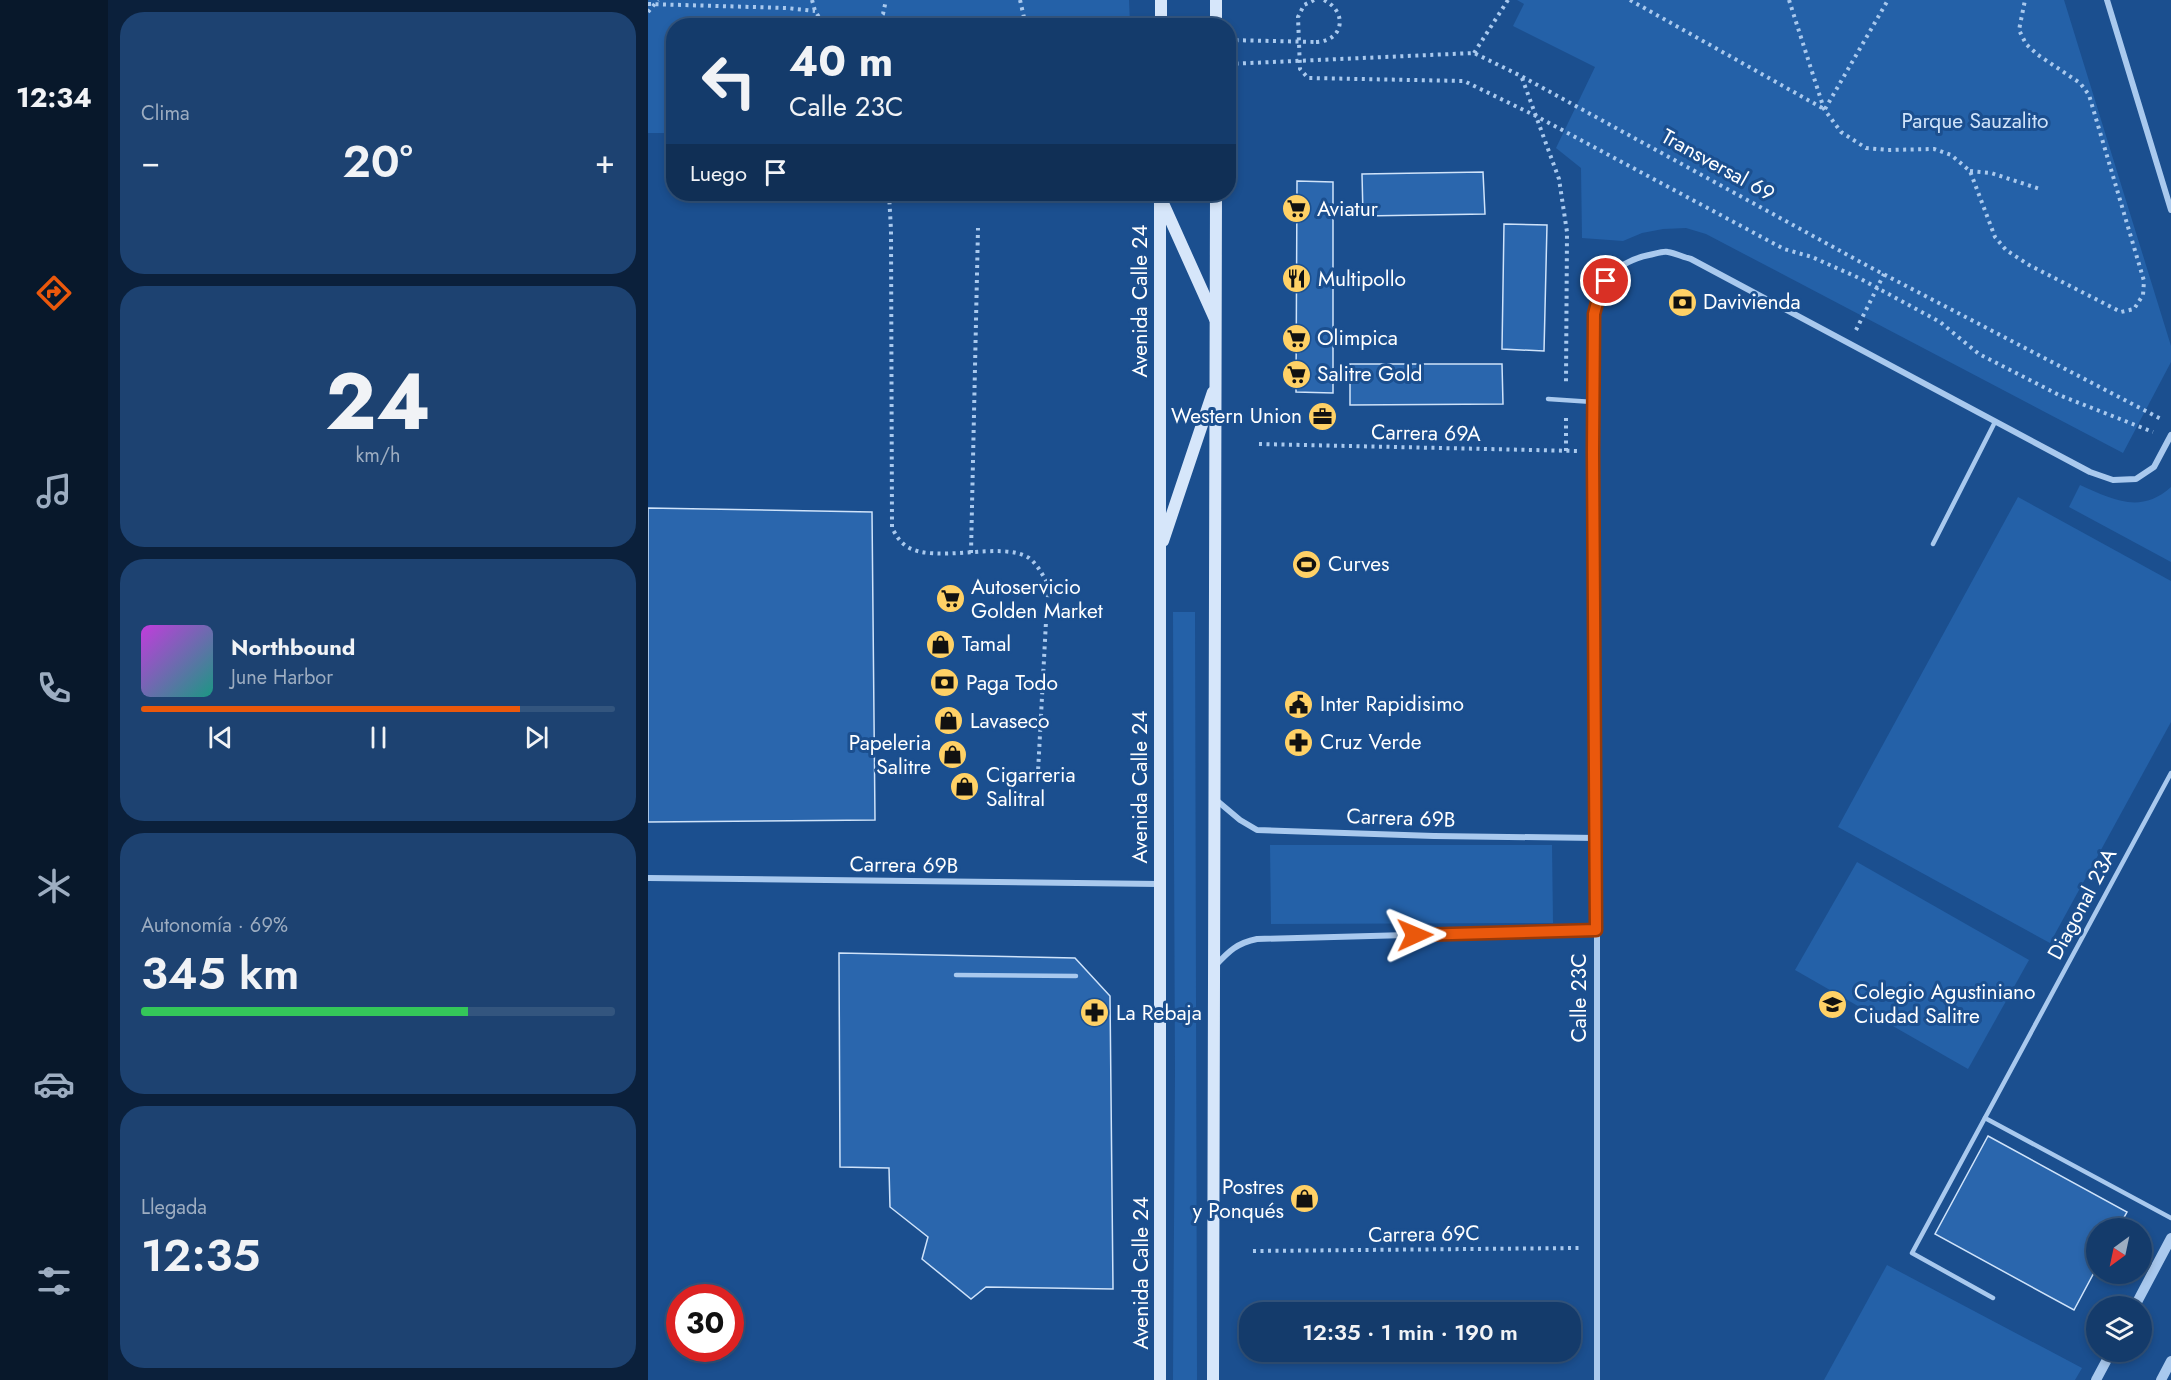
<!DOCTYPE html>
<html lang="es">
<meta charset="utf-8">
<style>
:root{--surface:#143b6b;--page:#1d4271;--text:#f1f3f6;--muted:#9dadc1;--line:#33557e;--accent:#ea580c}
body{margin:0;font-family:Jost,sans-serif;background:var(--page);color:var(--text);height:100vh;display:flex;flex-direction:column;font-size:22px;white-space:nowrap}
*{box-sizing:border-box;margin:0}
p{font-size:20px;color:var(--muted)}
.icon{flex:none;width:33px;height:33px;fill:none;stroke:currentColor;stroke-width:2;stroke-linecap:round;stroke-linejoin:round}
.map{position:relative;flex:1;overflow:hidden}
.details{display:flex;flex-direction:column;gap:12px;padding:12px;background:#0b203b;width:540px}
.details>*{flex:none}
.banner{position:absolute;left:18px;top:18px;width:570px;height:183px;border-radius:24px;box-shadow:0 3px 9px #0003,0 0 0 2px var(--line);background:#143b6b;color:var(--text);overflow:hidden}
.needle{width:39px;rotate:213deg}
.fabs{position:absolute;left:1438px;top:1218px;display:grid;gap:12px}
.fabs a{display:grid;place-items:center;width:66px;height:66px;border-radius:50%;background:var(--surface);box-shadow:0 3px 9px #0003,0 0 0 2px var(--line);font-size:30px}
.speed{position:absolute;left:18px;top:1284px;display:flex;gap:12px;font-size:30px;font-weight:700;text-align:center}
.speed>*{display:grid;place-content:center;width:78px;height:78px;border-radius:50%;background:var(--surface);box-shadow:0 3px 9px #0003,0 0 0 2px var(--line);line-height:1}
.speed .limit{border:9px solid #d22;background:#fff;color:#111}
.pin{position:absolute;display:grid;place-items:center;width:51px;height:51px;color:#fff;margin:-26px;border:3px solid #fff;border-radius:50%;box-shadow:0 2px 6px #0007}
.me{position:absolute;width:66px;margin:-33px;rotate:89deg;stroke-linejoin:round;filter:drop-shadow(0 0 4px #0008)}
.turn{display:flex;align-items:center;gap:21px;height:126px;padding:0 24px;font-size:27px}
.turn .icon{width:78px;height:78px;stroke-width:2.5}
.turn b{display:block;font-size:42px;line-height:51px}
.then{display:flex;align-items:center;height:57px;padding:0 24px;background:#0003;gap:12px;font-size:22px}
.big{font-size:45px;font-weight:600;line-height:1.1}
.details .tile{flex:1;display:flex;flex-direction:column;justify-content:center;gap:9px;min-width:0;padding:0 21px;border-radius:24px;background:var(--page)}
.details .dial{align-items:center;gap:0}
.dial b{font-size:78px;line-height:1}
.song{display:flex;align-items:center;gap:18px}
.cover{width:72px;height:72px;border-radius:9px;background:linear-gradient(135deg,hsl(290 70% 55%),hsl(170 70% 35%))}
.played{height:6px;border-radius:3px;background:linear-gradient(90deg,var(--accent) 80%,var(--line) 80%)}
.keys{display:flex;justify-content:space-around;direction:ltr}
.heat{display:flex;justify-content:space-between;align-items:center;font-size:33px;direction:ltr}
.charge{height:9px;border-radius:4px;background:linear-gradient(90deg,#34c759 69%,var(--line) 0)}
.trip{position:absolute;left:591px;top:1302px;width:342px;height:60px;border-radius:24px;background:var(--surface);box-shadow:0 3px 9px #0003,0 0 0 2px var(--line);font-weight:600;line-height:60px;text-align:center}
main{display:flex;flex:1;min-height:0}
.tab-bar{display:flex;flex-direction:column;width:108px;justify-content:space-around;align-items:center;background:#08182b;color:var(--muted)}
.tab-bar .icon{width:42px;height:42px}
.tab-bar .selected{color:var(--accent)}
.tab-bar b{font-size:27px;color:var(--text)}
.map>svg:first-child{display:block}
.green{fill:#2461a8}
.building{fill:#2a66ad;stroke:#cfe3fa;stroke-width:1.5}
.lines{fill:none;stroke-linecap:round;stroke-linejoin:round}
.path{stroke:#a9c9ee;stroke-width:4;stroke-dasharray:3 4.5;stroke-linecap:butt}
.service{stroke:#a9c9ee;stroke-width:4.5}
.minor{stroke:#a9c9ee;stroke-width:6}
.tertiary{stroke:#a9c9ee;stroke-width:10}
.secondary{stroke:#d6e6fa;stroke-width:12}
.path-bridge{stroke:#a9c9ee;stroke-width:4;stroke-dasharray:3 4.5;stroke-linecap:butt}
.route-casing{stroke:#983908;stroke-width:15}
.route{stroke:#ea580c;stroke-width:10}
.labels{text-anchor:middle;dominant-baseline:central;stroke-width:6;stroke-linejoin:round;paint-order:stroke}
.park-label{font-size:21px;fill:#cfe3fa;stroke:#1b4f8f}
.street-label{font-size:21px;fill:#fff;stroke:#1b4f8f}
.poi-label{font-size:21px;fill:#fff;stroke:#1b4f8f;text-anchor:start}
</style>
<main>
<nav class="tab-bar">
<b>12:34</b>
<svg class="icon selected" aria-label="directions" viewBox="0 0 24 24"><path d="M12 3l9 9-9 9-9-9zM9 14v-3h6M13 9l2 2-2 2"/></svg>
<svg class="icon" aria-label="music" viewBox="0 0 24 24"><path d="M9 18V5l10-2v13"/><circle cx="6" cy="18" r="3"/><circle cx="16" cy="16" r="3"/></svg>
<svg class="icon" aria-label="phone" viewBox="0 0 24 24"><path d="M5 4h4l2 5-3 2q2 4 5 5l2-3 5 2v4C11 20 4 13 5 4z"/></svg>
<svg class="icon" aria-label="climate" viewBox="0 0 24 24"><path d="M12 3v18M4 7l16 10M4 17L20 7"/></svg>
<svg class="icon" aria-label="car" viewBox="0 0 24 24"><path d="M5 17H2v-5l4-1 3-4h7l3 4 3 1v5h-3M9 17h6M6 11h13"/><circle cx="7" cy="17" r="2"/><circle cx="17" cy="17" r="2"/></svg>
<svg class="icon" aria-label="filters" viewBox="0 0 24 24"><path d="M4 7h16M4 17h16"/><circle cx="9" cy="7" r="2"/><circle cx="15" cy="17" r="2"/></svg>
</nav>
<section class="details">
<div class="tile"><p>Clima</p>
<div class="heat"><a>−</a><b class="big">20°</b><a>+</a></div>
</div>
<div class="tile dial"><b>24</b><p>km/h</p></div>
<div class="tile">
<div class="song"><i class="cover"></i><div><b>Northbound</b><p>June Harbor</p></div></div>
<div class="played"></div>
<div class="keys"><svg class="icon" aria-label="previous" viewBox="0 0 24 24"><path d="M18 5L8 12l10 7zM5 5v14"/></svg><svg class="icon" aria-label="pause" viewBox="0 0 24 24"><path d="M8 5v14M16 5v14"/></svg><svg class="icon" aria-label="next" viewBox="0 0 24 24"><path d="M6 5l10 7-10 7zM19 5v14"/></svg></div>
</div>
<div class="tile"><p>Autonomía · 69%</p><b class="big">345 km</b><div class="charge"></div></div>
<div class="tile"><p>Llegada</p><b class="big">12:35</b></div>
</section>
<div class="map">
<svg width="1523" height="1380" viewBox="0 0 1523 1380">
<rect width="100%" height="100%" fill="#1b4f8f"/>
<g class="green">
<path d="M0 0H481L482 25 26 26 25 133H0Z"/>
<path d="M869 0H1416L1523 346V362L1475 453 1058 234 1038 228 1015 229 994 233 975 241 934 238 933 168 908 148 947 67 865 26 876 4Z"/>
<path d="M1432 485C1464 499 1492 515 1523 487V562L1421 507Z"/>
<path d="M1370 497 1523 581V722L1402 943 1190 827Z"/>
<path d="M525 612H547L549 1380H525L527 1074Z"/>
<path d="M622 845H904L905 923 623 924Z"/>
<path d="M1209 862 1381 960 1320 1069 1147 970Z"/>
<path d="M1239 1265 1434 1368 1427 1380H1176Z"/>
</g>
<g class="building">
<path d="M835 172 837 214 715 216 714 174Z"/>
<path d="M649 181 685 182V393L648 392Z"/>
<path d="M856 224 899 225 896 351 854 349Z"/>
<path d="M702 364H854L855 404 702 405Z"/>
<path d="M0 508 224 512 227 820 0 822Z"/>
<path d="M191 953 427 958 462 996 465 1289 338 1287 323 1299 274 1259 280 1237 242 1207 241 1168 192 1167Z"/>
<path d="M1340 1136 1479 1212 1470 1228H1449V1267L1426 1310 1287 1234Z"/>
</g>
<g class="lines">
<g class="path">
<path d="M164 0 167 11 177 26"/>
<path d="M372 0 378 26"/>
<path d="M666 0 656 5 650 17 652 69 660 78 816 81 888 116 1136 249 1164 257 1211 278 1292 322 1331 354 1411 395 1505 432"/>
<path d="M982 0 1176 109"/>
<path d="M1141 0 1176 109 1193 132 1218 148 1240 150 1286 149 1303 155 1322 171 1347 237 1358 250 1381 265 1473 312 1486 309 1495 295 1496 281 1441 95 1432 83 1390 55 1378 44 1371 30 1377 0"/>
<path d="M0 4 139 8 167 11"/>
<path d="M0 12 10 0"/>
<path d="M227 24 250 26"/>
<path d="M225 26 235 14 238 0"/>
<path d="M668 42C696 41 700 12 676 0"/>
<path d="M826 53 860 0"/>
<path d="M580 64 826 53 873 76 1218 265 1515 420"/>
<path d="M874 78 911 179 919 232 918 384"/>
<path d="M1177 109 1240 0"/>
<path d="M1322 171 1343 173 1392 189"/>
<path d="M241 194 243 230 244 528C248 535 251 541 258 546 286 565 354 540 381 558 390 565 394 574 400 584L390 772"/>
<path d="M1208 330 1236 274"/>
<path d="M611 444 929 451"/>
<path d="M918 451V415"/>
<path d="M323 553 330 228"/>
<path d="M605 1251 932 1248"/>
</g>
<g class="service">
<path d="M900 399 945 402"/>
<path d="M1285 544 1347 422"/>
<path d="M308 975 428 976"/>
<path d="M1337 1118 1523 1218"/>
<path d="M1345 1298 1264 1253 1523 773"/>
</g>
<g class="minor">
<path d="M1459 0 1523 210"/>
<path d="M567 799 592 820 609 830 786 836 949 838"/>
<path d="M0 878 511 884"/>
<path d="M567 966C581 951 589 943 609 939L948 930"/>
<path d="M949 1380V838L945 451 946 314C954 281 967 262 1001 255 1007 254 1014 251 1020 252 1027 253 1035 257 1043 259L1442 472 1465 480 1488 479 1506 467 1523 435"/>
</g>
<g class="tertiary">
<path d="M1487 1306 1523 1238"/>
<path d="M1448 1380 1463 1352"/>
<path d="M1513 1380 1523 1361"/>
</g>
<g class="secondary">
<path d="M513 26V0"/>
<path d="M568 26V0"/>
<path d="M512 194V1380"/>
<path d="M514 201 567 319"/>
<path d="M515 541 565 392"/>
<path d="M565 1380 568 194"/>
</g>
<path class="path-bridge" d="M580 40 668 42"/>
</g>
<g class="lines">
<defs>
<path id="route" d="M767 935 948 930 945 452 946 314 951 295 958 281"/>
</defs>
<use href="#route" class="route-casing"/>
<use href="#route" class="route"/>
</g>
<defs>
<symbol id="supermarket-disc" viewBox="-11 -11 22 22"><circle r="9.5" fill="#ffd166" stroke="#1b4f8f"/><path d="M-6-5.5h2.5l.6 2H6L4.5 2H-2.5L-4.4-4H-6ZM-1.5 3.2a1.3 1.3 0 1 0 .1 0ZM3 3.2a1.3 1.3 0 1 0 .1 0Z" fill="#111"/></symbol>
<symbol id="restaurant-disc" viewBox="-11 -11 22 22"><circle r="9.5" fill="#ffd166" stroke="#1b4f8f"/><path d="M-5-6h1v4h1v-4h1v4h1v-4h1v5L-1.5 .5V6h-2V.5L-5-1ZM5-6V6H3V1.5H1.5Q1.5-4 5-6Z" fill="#111"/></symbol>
<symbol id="bank-disc" viewBox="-11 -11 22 22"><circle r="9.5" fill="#ffd166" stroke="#1b4f8f"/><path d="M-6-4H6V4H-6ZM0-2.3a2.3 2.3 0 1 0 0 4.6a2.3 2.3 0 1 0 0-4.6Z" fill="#111"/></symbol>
<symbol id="office-disc" viewBox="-11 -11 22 22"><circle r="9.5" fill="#ffd166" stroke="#1b4f8f"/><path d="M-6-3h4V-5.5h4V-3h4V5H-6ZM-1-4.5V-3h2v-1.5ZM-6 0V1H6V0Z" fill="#111"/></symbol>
<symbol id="stadium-disc" viewBox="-11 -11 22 22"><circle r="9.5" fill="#ffd166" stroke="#1b4f8f"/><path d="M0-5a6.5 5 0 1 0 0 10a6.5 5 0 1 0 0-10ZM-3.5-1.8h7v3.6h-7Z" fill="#111"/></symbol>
<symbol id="shop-disc" viewBox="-11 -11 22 22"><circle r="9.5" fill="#ffd166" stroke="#1b4f8f"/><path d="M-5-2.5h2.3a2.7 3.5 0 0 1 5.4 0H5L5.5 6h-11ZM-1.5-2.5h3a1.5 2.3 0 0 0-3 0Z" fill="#111"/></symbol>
<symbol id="civic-disc" viewBox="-11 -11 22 22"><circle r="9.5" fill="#ffd166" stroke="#1b4f8f"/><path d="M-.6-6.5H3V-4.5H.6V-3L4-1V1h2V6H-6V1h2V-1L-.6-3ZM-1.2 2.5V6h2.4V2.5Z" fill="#111"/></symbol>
<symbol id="pharmacy-disc" viewBox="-11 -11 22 22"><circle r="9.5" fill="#ffd166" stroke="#1b4f8f"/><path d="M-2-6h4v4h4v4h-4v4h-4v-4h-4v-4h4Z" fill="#111"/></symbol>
<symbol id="school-disc" viewBox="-11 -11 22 22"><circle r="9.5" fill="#ffd166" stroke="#1b4f8f"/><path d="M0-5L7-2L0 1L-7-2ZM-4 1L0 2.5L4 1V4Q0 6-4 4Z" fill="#111"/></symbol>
</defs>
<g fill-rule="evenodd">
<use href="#supermarket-disc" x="632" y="192" width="33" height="33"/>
<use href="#restaurant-disc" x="632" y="262" width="33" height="33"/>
<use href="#bank-disc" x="1018" y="286" width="33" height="33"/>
<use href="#supermarket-disc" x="632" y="322" width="33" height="33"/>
<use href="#supermarket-disc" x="632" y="358" width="33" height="33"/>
<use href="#office-disc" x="658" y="400" width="33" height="33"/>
<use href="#stadium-disc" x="642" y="548" width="33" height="33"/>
<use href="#supermarket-disc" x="286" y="582" width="33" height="33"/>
<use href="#shop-disc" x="276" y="628" width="33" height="33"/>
<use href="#bank-disc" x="280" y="666" width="33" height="33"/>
<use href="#civic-disc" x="634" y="688" width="33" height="33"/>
<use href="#shop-disc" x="284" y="704" width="33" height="33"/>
<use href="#pharmacy-disc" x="634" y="726" width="33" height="33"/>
<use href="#shop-disc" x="288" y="738" width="33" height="33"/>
<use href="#shop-disc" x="300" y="770" width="33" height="33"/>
<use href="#school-disc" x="1168" y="988" width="33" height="33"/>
<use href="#pharmacy-disc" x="430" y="996" width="33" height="33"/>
<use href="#shop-disc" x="640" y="1182" width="33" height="33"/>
</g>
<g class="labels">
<g class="park-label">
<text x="1327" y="121">Parque Sauzalito</text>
</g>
<g class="street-label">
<text transform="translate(1070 165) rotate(29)">Transversal 69</text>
<text transform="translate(492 301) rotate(-90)">Avenida Calle 24</text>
<text transform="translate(778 433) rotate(1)">Carrera 69A</text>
<text transform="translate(492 787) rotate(-90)">Avenida Calle 24</text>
<text transform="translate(753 818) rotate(2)">Carrera 69B</text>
<text transform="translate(256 865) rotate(1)">Carrera 69B</text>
<text transform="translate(1434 904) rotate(-62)">Diagonal 23A</text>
<text transform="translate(931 998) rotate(-90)">Calle 23C</text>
<text transform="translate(776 1234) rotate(-1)">Carrera 69C</text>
<text transform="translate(493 1273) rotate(-90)">Avenida Calle 24</text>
</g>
<g class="poi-label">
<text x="669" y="209">Aviatur</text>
<text x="670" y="279">Multipollo</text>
<text x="1055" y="302">Davivienda</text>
<text x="669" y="338">Olimpica</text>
<text x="669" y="374">Salitre Gold</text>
<text x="654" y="416" text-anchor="end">Western Union</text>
<text x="680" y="564">Curves</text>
<text x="323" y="587">Autoservicio<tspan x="323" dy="24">Golden Market</tspan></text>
<text x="314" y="644">Tamal</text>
<text x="318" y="683">Paga Todo</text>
<text x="672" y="704">Inter Rapidisimo</text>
<text x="322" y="721">Lavaseco</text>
<text x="672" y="742">Cruz Verde</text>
<text x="283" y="743" text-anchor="end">Papeleria<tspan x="283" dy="24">Salitre</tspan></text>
<text x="338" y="775">Cigarreria<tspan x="338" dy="24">Salitral</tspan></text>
<text x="1206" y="992">Colegio Agustiniano<tspan x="1206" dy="24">Ciudad Salitre</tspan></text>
<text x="468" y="1013">La Rebaja</text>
<text x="636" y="1187" text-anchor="end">Postres<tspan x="636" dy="24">y Ponqués</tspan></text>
</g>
</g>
</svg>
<div class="fabs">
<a><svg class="needle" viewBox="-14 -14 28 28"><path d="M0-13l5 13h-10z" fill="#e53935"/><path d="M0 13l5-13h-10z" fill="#9dadc1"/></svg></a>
<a><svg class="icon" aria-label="layers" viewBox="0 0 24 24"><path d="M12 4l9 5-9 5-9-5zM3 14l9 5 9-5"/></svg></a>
</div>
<div class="speed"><div class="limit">30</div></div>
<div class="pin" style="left:958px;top:281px;background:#d93025"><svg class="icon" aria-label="arrive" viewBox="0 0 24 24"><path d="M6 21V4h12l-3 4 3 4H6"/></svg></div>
<svg class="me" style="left:767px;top:935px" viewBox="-20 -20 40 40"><path d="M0-17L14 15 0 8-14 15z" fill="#ea580c" stroke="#fff" stroke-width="4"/></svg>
<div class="trip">12:35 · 1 min · 190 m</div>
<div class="banner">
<div class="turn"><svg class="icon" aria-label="left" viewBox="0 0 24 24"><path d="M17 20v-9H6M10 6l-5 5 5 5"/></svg><div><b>40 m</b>Calle 23C</div></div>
<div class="then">Luego<svg class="icon" aria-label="arrive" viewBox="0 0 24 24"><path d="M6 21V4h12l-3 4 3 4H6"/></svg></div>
</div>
</div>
</main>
